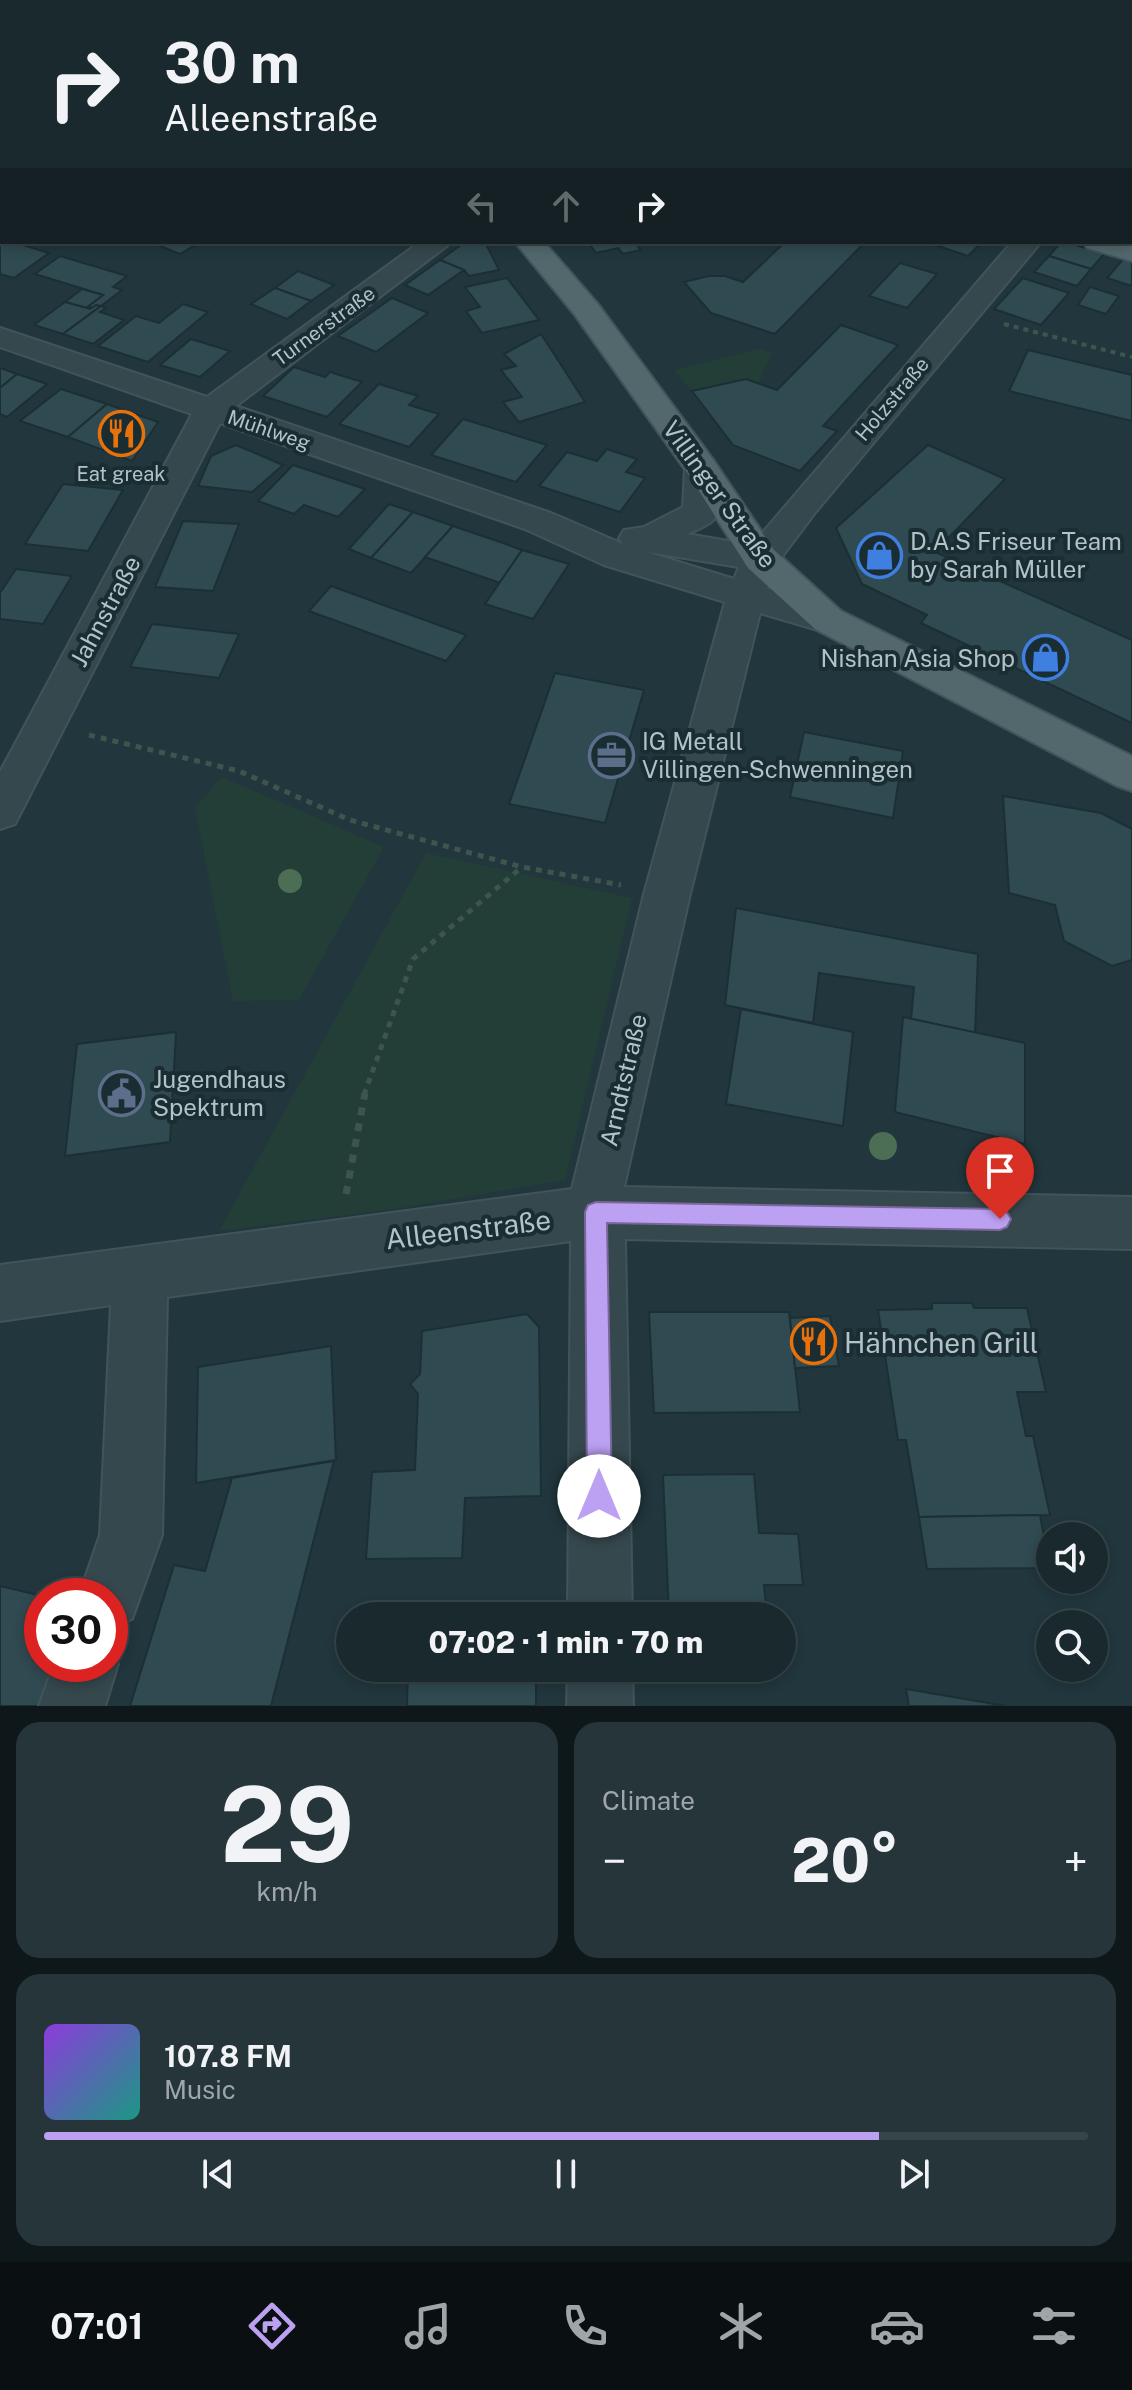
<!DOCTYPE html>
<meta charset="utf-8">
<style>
:root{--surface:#19292e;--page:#26353a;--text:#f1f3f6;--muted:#9fa6aa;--line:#37454a;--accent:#bca0f2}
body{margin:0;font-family:"Public Sans",sans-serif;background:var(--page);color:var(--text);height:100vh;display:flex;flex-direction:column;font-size:30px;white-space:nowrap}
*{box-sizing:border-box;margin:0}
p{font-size:26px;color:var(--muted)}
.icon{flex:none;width:44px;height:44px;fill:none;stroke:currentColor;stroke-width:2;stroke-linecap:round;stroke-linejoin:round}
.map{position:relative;height:1706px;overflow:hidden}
.details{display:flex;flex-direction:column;gap:16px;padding:16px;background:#0e1719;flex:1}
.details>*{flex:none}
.hud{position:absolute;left:0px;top:0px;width:1132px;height:244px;box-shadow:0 4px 12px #0003,0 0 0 2px var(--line);background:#19292e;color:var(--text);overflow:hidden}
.controls{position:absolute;left:1036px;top:1522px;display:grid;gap:16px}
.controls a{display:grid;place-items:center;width:72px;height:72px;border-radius:50%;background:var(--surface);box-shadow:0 4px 12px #0003,0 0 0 2px var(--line);font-size:40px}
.speed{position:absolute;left:24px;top:1578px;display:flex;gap:16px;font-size:40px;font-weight:700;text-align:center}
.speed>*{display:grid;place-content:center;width:104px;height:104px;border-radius:50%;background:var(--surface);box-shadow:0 4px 12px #0003,0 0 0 2px var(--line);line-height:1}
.speed .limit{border:12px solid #d22;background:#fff;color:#111}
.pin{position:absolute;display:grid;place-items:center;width:68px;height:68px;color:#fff;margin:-82px -34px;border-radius:50% 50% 50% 0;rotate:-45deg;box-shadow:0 0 8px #0007}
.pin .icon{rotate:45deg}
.me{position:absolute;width:88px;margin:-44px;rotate:0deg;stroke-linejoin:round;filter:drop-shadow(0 0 6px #0008)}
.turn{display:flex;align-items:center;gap:28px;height:168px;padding:0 32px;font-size:36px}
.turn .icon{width:104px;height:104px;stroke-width:2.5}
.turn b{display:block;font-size:56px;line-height:68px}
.lanes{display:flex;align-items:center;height:76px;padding:0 32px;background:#0003;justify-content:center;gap:40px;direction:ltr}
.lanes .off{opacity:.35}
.big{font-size:60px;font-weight:800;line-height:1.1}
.details .card{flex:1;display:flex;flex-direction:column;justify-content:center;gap:12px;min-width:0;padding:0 28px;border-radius:24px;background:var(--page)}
.details .dial{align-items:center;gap:0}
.dial b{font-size:104px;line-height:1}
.song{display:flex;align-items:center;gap:24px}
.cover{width:96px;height:96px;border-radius:12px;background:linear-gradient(135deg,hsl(270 70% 55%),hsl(170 70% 35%))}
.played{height:8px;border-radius:4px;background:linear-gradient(90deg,var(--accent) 80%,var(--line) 80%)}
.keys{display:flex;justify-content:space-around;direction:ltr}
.heat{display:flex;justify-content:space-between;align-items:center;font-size:44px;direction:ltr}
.details .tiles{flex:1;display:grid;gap:16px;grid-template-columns:1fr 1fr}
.card:last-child{grid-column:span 2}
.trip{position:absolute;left:336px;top:1602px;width:460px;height:80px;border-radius:40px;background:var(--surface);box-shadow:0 4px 12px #0003,0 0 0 2px var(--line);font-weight:800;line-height:80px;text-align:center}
.tabs{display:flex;height:128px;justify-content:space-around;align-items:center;background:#0a1012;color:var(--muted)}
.tabs .icon{width:56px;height:56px}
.tabs .active{color:var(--accent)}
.tabs b{font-size:36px;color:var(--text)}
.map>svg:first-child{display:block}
.green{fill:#233e37}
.building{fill:#304a51;stroke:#1c2f34;stroke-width:2}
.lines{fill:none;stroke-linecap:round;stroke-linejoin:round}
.minor-casing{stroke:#415459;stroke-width:4}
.major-casing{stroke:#415459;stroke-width:4}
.path-far2{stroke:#3c564e;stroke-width:4;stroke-dasharray:5 5;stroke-linecap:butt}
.path-far1{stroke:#3c564e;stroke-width:5;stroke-dasharray:6 6;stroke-linecap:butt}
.path{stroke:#3c564e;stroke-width:7;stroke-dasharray:8 8;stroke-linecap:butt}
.minor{fill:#35484d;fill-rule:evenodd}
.major{fill:#53686d;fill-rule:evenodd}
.tree{fill:#4b6e54}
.route{fill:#bca0f2;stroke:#7a689d;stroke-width:2}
.labels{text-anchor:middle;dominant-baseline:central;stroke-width:8;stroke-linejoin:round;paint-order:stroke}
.far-street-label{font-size:20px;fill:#b1c3c8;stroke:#1a2d32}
.far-poi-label{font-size:20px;fill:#b1c3c8;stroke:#1a2d32}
.street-label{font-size:24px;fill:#b1c3c8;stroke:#1a2d32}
.poi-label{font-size:24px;fill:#b1c3c8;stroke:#1a2d32;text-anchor:start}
.near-street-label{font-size:28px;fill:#b1c3c8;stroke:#1a2d32}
.near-poi-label{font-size:28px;fill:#b1c3c8;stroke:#1a2d32;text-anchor:start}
</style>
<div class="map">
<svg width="1132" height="1706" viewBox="0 0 1132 1706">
<rect width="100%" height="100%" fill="#21373d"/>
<g class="green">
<path d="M760 349 772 353 758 383 746 379 692 391 674 370Z"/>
<path d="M222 777 384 847 299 1000 233 1001 195 808Z"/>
<path d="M426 853 632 898 565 1180 401 1208 219 1231Z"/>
</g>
<g class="building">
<path d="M648 0H719L727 2H656Z"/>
<path d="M1132 152V232L1130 231Z"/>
<path d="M0 238 2 242H13L49 253 14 278 0 274Z"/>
<path d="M150 242H200L180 254Z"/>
<path d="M465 242H485L499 270 469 276 464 270 440 260Z"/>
<path d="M588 242H646L636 244 641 250 623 254 618 248 596 253Z"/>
<path d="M785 242H865L775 334 711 313 684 282 709 276H725L743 282Z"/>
<path d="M926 242H982L968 256Z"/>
<path d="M1061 242H1067L1104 254 1091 269 1049 256Z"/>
<path d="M60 256 127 276 113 287 122 290 101 306 86 308 103 295 35 274Z"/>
<path d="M1049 256 1091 269 1077 286 1034 272Z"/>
<path d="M1124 258 1132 261V286L1107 278Z"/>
<path d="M440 260 464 270 428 295 405 285Z"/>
<path d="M900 263 937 274 907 308 869 296Z"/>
<path d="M298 271 334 285 311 301 275 288Z"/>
<path d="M507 278 539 320 482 333 466 311 480 307 465 287Z"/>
<path d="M1023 278 1069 293 1041 325 994 309Z"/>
<path d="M1090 287 1119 296 1106 314 1078 305Z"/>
<path d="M275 288 311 301 287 319 251 304Z"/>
<path d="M82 289 103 295 86 308 65 302Z"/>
<path d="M392 298 428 313 376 352 338 336Z"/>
<path d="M65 302 90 309 96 305 101 306 63 334 34 325Z"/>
<path d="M183 304 208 312 148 362 98 346 136 316 159 323Z"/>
<path d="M101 306 106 308 100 312 124 320 93 344 63 334Z"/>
<path d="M841 325 898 345 823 426 837 431 800 471 733 445 692 391 746 379 777 390Z"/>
<path d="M541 334 585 402 519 422 503 402 522 397 501 370 516 366 504 354Z"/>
<path d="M191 339 230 351 200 377 160 365Z"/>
<path d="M1028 350 1132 375V421L1009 391Z"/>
<path d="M294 367 325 377 330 372 362 382 327 417 263 396Z"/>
<path d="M0 368 17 374 0 388Z"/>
<path d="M17 374 47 384 7 417 0 414V388Z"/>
<path d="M379 384 418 396 409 405 439 414 409 447 339 424Z"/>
<path d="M61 389 107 404 68 437 20 421Z"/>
<path d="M107 404 158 422 132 461 68 437Z"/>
<path d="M463 419 547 445 516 482 431 455Z"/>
<path d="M236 445 283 465 252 492 198 486 211 456Z"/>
<path d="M928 445 1005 479 935 552 1132 640V723L921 623 927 615 862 584 836 528Z"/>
<path d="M607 449 637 459 626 472 645 478 620 512 539 486 567 452 597 461Z"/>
<path d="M293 465 365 489 338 517 304 505 294 514 258 501Z"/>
<path d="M63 484 123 490 88 551 25 544Z"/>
<path d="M389 504 413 512 371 558 349 549Z"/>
<path d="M413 512 453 526 411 573 371 558Z"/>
<path d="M183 521 239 524 213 591 155 587Z"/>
<path d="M453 526 503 543 522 550 500 583 425 557Z"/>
<path d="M522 550 569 564 533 619 485 604Z"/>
<path d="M16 569 72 576 43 624 0 619V593Z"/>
<path d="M331 586 466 635 446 661 309 611Z"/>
<path d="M152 624 239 634 219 678 130 667Z"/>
<path d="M555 673 644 690 605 823 509 804Z"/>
<path d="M804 732 903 751 893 818 790 797Z"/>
<path d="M1003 796 1101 813 1132 829V960L1112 966 1064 941 1055 905 1009 893Z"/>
<path d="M736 908 978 954 975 1033 911 1019 914 987 819 973 813 1023 725 1005Z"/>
<path d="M741 1009 853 1032 843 1126 726 1104Z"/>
<path d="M903 1017 1025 1043V1144L895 1112Z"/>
<path d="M176 1032 170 1142 65 1156 77 1044Z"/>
<path d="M932 1303H972L974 1308H1027L1046 1392H1017L1026 1436H1033L1050 1515 919 1517 906 1440H898L878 1310 932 1309Z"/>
<path d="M649 1312H789L800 1412 654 1413Z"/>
<path d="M527 1314 539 1327 541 1496 465 1498 462 1558 366 1559 372 1472 415 1470 418 1394 410 1384 420 1374 422 1331Z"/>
<path d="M830 1316 839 1366 795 1368 790 1318Z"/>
<path d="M331 1346 336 1460 196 1483 198 1367Z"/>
<path d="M334 1461 271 1706H130L174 1565 205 1571 232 1478Z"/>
<path d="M754 1474 759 1533 798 1534 803 1585H764L767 1616H669L663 1475Z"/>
<path d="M1040 1515 1050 1568 927 1569 919 1517Z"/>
<path d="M0 1586 42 1596V1664H56L40 1706H0Z"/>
<path d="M484 1603V1616H439V1605Z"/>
<path d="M408 1668H536V1706H407Z"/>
<path d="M906 1689 1006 1706H909Z"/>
</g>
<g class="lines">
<defs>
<g id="minor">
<path d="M309 0H344L308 2Z"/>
<path d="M750 0H774L749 2Z"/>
<rect x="0" y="51" width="2" height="14"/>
<path d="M1132 110V127L1130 128V111Z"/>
<path d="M0 182H2L0 199Z"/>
<path d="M420 242H452L236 406 551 513 623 544 619 538 624 530 644 527 683 507 685 469 690 461 702 458 714 461C721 472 723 507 715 518 709 526 696 530 687 534L752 545 1012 242H1041L814 514 778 562 767 588 841 611 847 620 841 629 828 633 760 613 690 894 624 1187 1132 1197V1249L625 1239 632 1616H568L571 1241 167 1297 162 1535 132 1619 110 1628V1596H79L100 1535 111 1305 0 1321V1265L572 1189 644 894 725 602 604 565 525 529 220 423 15 824 0 829V772L192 414 0 347V328L207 397ZM640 550 648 552 739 567 734 579Z"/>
<path d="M110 1644 118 1664 105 1706H39L54 1664H110Z"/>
<path d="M568 1668H632L633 1706H567Z"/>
</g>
<g id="major">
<path d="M52 0H75L76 2H53Z"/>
<path d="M273 0H301L302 2H274Z"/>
<path d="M515 242H544L597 303 714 461 774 550 841 611 1132 756V791L1117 786 815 629 748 568 689 475 575 315Z"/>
<path d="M1083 242 1132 243V261L1087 248Z"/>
</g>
</defs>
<use href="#minor" class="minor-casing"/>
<use href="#major" class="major-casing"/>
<path class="path-far2" d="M1004 324 1132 357"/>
<g class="path-far1">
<path d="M89 735 239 771 350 820 522 867 621 885"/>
<path d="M364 1095 413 959 522 867"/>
</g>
<path class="path" d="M346 1194 365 1093"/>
<use href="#minor" class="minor"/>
<use href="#major" class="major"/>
</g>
<g class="tree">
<circle cx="290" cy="881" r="12"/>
<circle cx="883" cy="1146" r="14"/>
</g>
<path class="route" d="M596 1202 1000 1209 1007 1212 1011 1219 1007 1227 1000 1230 607 1223 612 1496 608 1505 599 1508 591 1505 587 1496 585 1212 588 1205Z"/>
<defs>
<symbol id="restaurant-ring" viewBox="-11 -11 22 22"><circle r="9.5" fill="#1a2d32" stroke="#e8710a" stroke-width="1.5"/><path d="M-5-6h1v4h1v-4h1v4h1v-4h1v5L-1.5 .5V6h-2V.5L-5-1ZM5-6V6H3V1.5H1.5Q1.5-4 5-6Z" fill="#e8710a"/></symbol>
<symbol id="shop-ring" viewBox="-11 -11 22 22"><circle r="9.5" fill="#1a2d32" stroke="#3f7fe0" stroke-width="1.5"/><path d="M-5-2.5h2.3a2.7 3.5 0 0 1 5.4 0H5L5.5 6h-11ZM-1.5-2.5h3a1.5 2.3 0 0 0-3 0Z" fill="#3f7fe0"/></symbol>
<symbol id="office-ring" viewBox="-11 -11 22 22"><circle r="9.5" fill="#1a2d32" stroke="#5c6f8a" stroke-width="1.5"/><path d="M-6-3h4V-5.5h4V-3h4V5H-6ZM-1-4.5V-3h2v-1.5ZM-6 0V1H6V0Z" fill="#5c6f8a"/></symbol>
<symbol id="civic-ring" viewBox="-11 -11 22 22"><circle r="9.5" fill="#1a2d32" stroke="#5c6f8a" stroke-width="1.5"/><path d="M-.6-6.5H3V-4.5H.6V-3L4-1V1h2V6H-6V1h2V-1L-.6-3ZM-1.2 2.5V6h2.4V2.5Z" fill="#5c6f8a"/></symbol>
</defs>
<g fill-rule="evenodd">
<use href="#restaurant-ring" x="96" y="408" width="51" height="51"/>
<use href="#shop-ring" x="854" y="530" width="51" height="51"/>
<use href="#shop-ring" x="1020" y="632" width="51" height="51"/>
<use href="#office-ring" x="586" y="730" width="51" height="51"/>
<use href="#civic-ring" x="96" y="1068" width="51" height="51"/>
<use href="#restaurant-ring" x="788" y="1316" width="51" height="51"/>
</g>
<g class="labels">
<g class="far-street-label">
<text transform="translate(324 326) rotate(-36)">Turnerstraße</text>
<text transform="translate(892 399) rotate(-50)">Holzstraße</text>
<text transform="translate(269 430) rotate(19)">Mühlweg</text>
</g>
<g class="far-poi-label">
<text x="121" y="474">Eat greak</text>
</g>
<g class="street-label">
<text transform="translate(720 494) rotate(54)">Villinger Straße</text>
<text transform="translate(105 611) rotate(-62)">Jahnstraße</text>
<text transform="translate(623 1080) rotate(-77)">Arndtstraße</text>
</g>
<g class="poi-label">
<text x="910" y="541">D.A.S Friseur Team<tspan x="910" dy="28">by Sarah Müller</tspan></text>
<text x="1015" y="658" text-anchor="end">Nishan Asia Shop</text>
<text x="642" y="741">IG Metall<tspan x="642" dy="28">Villingen-Schwenningen</tspan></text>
<text x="153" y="1079">Jugendhaus<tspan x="153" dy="28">Spektrum</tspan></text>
</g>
<g class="near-street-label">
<text transform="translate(468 1229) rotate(-7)">Alleenstraße</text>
</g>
<g class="near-poi-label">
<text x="844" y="1342">Hähnchen Grill</text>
</g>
</g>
</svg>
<div class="controls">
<a><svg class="icon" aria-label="sound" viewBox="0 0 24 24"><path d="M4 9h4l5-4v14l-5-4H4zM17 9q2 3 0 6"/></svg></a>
<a><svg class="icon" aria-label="search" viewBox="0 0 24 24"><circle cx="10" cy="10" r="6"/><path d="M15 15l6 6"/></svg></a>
</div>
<div class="speed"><div class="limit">30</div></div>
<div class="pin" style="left:1000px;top:1219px;background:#d93025"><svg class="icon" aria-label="arrive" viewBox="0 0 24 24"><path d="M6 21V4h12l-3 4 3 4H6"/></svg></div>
<svg class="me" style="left:599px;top:1496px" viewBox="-20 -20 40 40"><circle r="19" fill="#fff"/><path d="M0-13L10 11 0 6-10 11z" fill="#bca0f2"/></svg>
<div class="trip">07:02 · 1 min · 70 m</div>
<div class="hud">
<div class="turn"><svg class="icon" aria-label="right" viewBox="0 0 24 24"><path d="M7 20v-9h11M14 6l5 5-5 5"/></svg><div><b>30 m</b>Alleenstraße</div></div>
<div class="lanes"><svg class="icon off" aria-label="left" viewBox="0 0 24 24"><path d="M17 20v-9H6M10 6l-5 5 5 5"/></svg><svg class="icon off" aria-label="ahead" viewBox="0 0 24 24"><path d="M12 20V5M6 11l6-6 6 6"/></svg><svg class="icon" aria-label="right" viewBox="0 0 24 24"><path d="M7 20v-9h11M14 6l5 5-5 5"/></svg></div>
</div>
</div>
<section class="details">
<div class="tiles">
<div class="card dial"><b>29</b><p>km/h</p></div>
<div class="card"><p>Climate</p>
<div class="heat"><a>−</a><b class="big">20°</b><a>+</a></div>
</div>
<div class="card">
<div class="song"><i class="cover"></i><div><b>107.8 FM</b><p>Music</p></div></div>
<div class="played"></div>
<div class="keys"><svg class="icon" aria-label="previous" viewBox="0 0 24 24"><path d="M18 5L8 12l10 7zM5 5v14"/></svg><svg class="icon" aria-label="pause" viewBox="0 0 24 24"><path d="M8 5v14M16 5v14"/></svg><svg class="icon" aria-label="next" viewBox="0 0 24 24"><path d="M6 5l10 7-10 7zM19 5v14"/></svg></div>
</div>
</div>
</section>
<nav class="tabs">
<b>07:01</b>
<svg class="icon active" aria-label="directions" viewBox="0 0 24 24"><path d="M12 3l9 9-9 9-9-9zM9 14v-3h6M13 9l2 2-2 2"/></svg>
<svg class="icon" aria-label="music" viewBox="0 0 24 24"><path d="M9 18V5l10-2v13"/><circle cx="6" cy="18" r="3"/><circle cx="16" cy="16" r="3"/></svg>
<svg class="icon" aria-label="phone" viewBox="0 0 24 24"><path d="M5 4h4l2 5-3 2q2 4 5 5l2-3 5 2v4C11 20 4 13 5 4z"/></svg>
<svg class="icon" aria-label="climate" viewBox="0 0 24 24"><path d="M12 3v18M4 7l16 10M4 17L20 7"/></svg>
<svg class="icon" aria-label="car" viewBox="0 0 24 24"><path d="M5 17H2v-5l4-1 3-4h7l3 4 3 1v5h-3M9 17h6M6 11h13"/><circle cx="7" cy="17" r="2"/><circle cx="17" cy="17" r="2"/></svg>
<svg class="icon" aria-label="filters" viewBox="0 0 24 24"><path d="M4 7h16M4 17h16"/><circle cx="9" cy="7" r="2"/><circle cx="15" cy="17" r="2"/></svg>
</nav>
